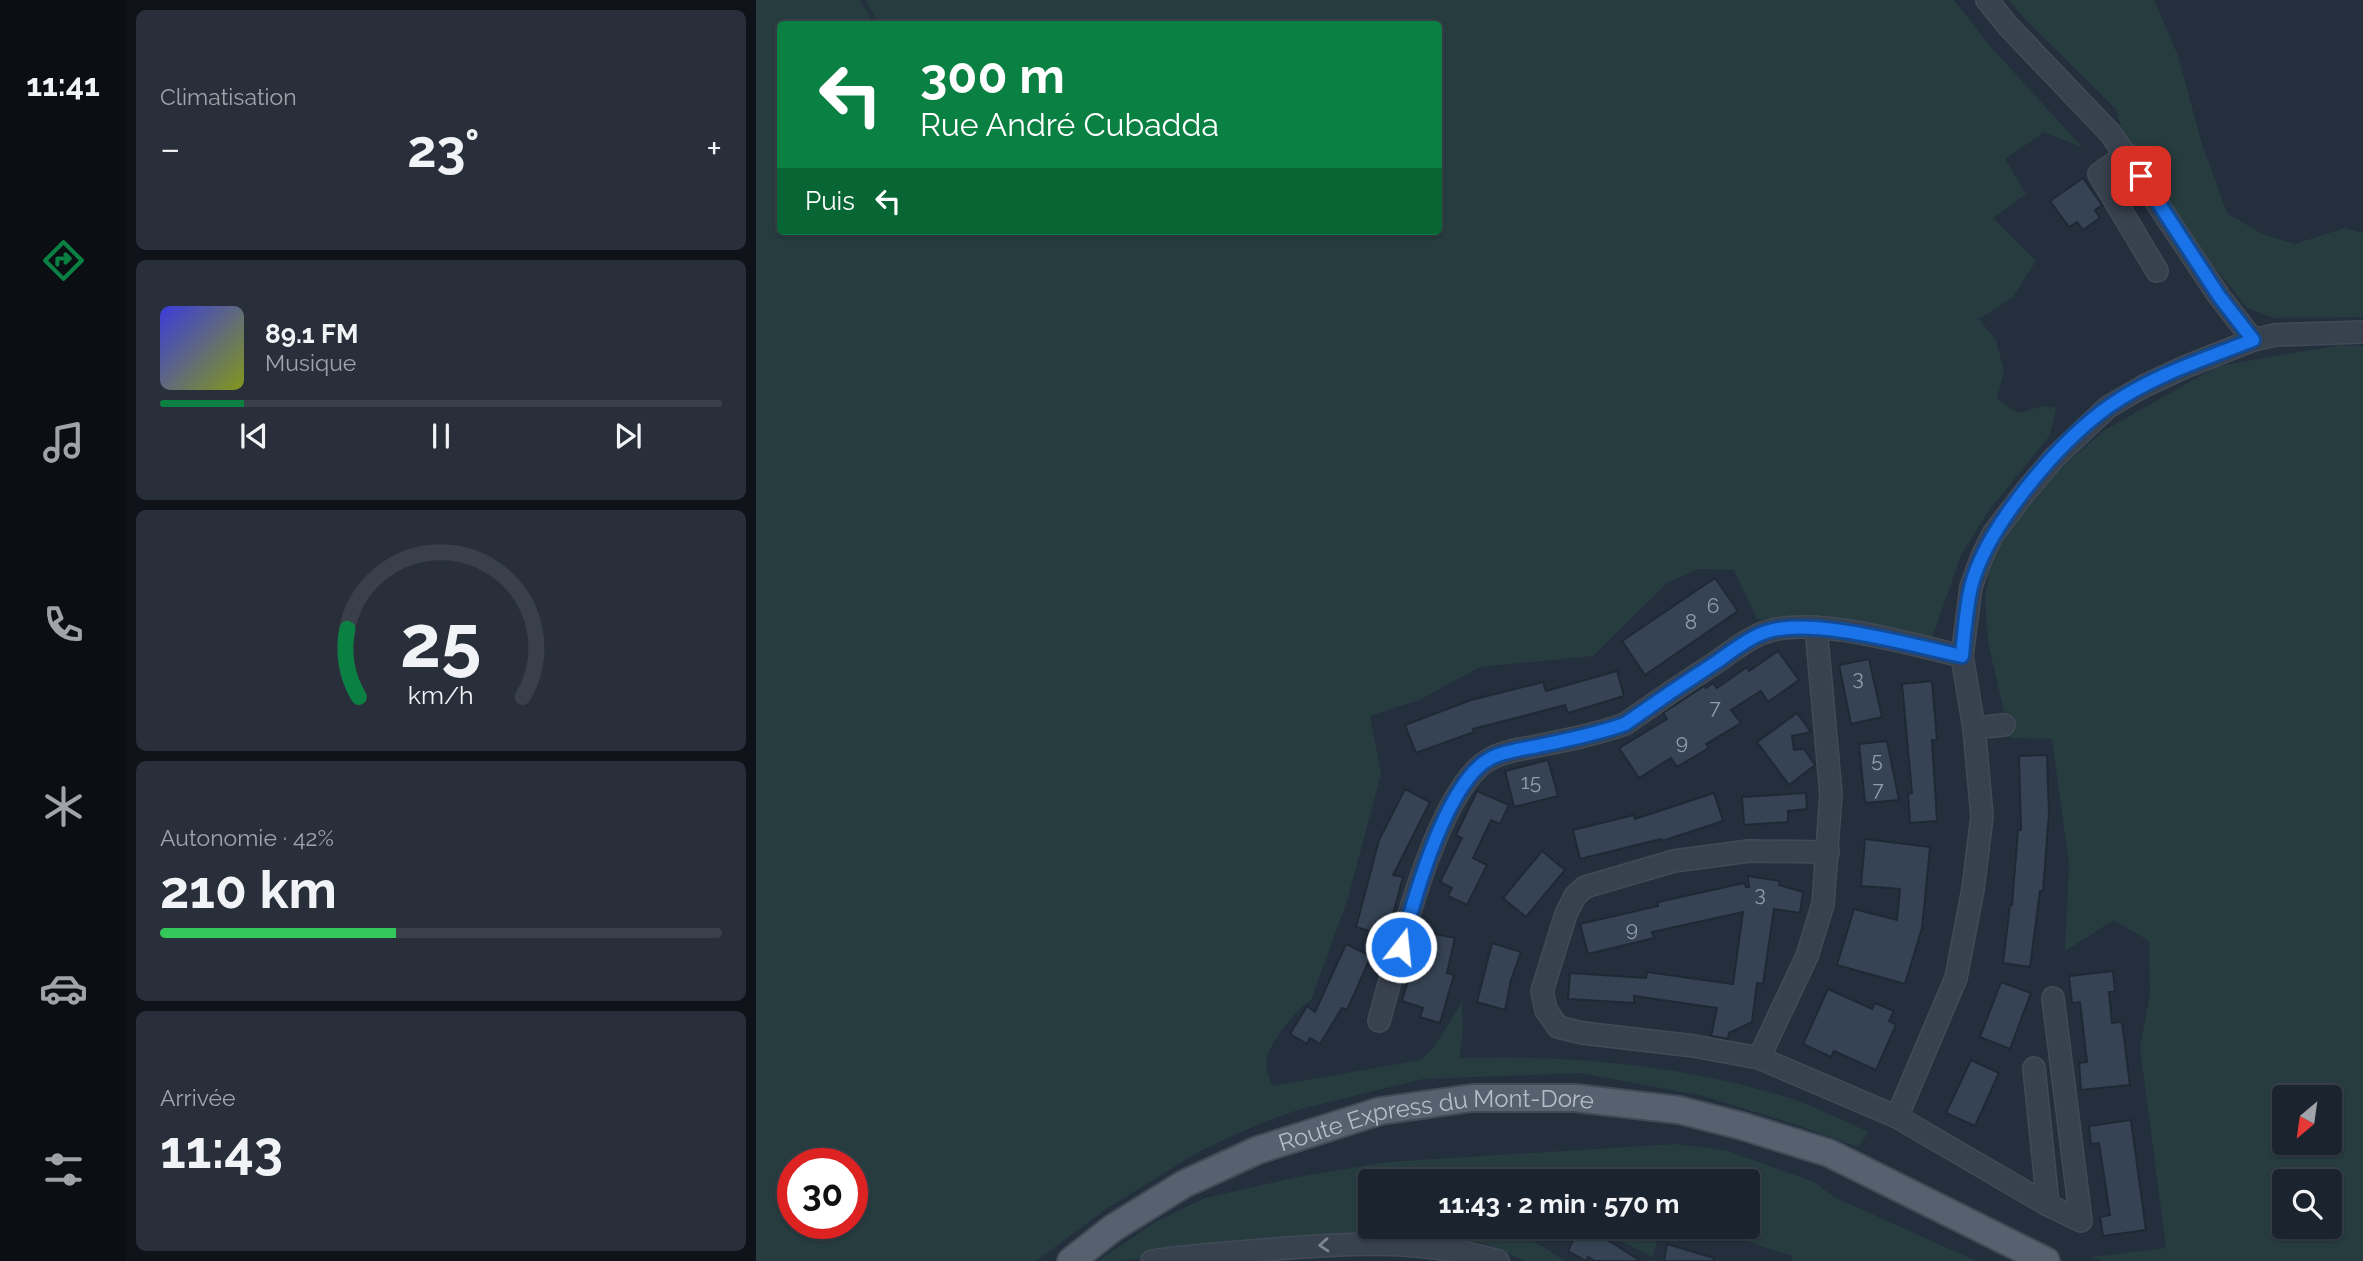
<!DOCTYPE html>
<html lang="fr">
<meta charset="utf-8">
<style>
:root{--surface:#1b232e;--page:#282f3a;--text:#f1f3f6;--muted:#a0a4aa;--line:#39404a;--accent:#0b8043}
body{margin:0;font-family:Raleway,sans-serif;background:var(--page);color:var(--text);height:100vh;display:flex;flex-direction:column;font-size:26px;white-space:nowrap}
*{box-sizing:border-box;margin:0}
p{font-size:23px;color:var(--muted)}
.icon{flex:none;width:38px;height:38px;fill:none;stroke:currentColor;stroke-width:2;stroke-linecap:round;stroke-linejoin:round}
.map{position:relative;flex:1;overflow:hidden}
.panel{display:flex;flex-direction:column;gap:10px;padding:10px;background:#0f1319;width:630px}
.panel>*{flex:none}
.top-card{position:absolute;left:21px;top:21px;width:665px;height:214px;border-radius:7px;box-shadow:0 2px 5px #0004,0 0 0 2px var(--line);background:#0b8043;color:#fff;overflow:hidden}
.needle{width:46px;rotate:209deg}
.controls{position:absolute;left:1516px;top:1085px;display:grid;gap:14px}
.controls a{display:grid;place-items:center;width:70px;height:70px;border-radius:7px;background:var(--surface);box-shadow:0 2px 5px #0004,0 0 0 2px var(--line);font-size:35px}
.speed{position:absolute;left:21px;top:1148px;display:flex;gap:14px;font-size:35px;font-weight:700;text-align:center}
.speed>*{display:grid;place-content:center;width:91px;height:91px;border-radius:50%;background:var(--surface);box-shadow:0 2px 5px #0004,0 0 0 2px var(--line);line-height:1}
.speed .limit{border:10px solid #d22;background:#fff;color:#111}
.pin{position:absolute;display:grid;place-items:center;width:60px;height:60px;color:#fff;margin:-30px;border-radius:14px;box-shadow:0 4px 10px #0006}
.me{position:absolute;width:77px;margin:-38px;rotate:16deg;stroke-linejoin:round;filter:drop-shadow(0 0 5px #0008)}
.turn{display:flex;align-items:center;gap:24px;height:147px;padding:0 28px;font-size:32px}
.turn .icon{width:91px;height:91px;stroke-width:2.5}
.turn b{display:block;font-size:49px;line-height:60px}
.then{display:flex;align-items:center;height:66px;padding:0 28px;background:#0003;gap:14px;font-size:26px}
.big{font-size:52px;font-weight:700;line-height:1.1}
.panel .tile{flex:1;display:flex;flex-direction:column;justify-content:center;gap:10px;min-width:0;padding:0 24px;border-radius:10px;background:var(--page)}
.panel .dial{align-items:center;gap:0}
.dial svg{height:182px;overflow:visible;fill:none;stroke:var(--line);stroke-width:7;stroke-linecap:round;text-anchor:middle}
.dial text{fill:var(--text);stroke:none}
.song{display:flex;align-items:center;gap:21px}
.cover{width:84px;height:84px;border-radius:10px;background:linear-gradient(135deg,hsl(240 70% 55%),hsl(70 70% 35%))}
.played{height:7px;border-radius:4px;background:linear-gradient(90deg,var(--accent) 15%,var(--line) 15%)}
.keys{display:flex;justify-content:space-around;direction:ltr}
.heat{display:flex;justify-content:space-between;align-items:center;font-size:38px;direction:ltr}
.charge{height:10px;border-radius:5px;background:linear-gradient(90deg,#34c759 42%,var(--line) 0)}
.trip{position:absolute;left:602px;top:1169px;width:402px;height:70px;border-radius:7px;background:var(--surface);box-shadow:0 2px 5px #0004,0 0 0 2px var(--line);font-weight:700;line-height:70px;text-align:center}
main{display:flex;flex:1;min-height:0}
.tabs{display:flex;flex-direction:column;width:126px;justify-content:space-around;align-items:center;background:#0b0e12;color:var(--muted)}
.tabs .icon{width:49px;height:49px}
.tabs .selected{color:var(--accent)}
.tabs b{font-size:32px;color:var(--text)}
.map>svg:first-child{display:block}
.green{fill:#263c3f;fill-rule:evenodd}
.building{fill:#364354;stroke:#1f2835;stroke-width:2}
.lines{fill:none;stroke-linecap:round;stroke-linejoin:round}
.minor-casing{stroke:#414a57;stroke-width:24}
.major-casing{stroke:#414a57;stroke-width:30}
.minor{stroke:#38414e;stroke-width:21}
.major{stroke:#56606e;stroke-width:26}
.oneway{stroke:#7c8592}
.route-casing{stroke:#114b97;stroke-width:18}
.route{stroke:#1a73e8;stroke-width:12}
.labels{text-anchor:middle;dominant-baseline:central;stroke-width:7;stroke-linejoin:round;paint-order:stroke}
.number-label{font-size:21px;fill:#929caa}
.street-label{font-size:24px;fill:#b4bcc9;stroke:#1d2633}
</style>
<main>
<nav class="tabs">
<b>11:41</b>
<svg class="icon selected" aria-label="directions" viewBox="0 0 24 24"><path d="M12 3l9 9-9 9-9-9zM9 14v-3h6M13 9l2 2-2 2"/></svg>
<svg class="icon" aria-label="music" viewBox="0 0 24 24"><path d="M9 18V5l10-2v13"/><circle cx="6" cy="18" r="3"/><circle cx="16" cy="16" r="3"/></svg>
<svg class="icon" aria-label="phone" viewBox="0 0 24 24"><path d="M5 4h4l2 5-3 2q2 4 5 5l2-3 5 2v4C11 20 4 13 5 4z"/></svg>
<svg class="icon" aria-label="climate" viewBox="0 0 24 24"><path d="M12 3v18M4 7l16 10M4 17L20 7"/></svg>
<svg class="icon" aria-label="car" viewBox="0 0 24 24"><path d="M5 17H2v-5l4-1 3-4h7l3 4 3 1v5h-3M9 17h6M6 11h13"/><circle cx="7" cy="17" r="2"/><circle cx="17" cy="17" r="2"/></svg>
<svg class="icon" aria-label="filters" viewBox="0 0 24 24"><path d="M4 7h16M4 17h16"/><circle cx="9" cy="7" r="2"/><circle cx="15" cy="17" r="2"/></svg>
</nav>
<section class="panel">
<div class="tile"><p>Climatisation</p>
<div class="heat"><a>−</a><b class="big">23°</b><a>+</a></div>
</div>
<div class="tile">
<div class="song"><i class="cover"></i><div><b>89.1 FM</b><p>Musique</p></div></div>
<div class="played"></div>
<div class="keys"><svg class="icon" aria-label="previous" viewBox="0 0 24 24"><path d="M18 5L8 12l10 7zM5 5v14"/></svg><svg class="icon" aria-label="pause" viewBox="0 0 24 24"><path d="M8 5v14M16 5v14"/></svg><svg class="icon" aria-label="next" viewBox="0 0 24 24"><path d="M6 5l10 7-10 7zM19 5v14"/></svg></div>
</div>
<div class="tile dial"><svg viewBox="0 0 100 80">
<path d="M14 69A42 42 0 1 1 86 69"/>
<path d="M14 69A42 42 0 0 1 9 39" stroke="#0b8043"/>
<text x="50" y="56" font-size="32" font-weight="700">25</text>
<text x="50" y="72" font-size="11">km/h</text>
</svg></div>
<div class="tile"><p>Autonomie · 42%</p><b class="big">210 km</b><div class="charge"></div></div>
<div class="tile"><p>Arrivée</p><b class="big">11:43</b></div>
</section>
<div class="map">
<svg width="1607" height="1261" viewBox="0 0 1607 1261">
<rect width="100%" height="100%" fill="#242f3e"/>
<g class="green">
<path d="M0 0H104L119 24H24V231H682V24H123L109 0H1198L1234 46 1327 148 1288 132 1249 159 1270 194 1237 218 1280 261 1257 297 1223 319 1240 340 1248 371 1241 399 1262 413 1287 406 1300 408 1294 435 1231 513 1205 555 1174 644 1080 625 1001 619 978 570 942 569 911 583 837 656 724 667 663 700 614 716 625 774 592 898 555 1000C540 1009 510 1046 510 1064 510 1071 514 1080 517 1086L664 1060 677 1049 706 1002 707 1032 703 1058C812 1055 924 1064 1030 1097 1058 1106 1086 1120 1113 1132L1102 1147 1038 1124 947 1096 825 1073 667 1079 545 1109 505 1123 444 1151 350 1209 280 1261H0ZM37 1164H96V1223H37Z"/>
<path d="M1253 0H1398L1422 56 1446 144 1471 213 1506 234 1539 244 1589 228 1607 233V317L1518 318 1491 308 1457 265 1367 134 1360 109 1267 17Z"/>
<path d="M1584 345 1607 346V1261H1346L1335 1257 1410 1248 1384 1047 1394 995 1393 941 1358 920 1309 951 1313 864 1296 739 1254 738 1232 642 1229 597 1235 562 1257 524 1303 470 1347 431 1462 366ZM1528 1097H1573V1143H1528ZM1528 1181H1573V1227H1528Z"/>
<path d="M919 1144 969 1150 1058 1182 1078 1197 1220 1261H1036L1037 1256 977 1237 927 1227H992V1181H614V1227H771L776 1240 809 1261H769L729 1243 600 1232 362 1261H342L401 1221 449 1198 541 1177 631 1162Z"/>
<path d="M835 1227H904L897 1257Z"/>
</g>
<g class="building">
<path d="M1327 178 1346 205 1339 210 1344 218 1327 230 1321 222 1313 227 1294 201Z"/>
<path d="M959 578 982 611 889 675 866 641Z"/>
<path d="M1022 651 1043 680 1012 702 1005 691 975 710 985 723 950 744 953 748 921 767 915 758 883 778 863 748 911 719 907 713 948 686 950 688 957 683 961 688 991 667 993 671Z"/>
<path d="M1113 659 1126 717 1095 724 1083 665Z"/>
<path d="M861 671 868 696 812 713 809 705 717 729 718 732 660 753 649 725 715 700 787 682 790 691Z"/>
<path d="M1176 681 1181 740H1176L1181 821 1154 823 1152 794 1156 793 1146 684Z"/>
<path d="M1041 713 1055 732 1036 736 1038 750 1048 749 1059 765 1033 785 1001 742Z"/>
<path d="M1131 741 1143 800 1109 803 1103 744Z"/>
<path d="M1291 755 1293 813 1287 891H1284L1274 967 1247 963 1254 905H1256L1262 830H1265L1263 756Z"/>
<path d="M792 760 802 796 758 807 749 771Z"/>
<path d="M649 789 674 802 637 875 647 877 631 936 600 927 623 840Z"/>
<path d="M721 791 753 805 744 824 735 820 717 858 731 865 711 905 692 896 696 888 684 882 706 838 700 835Z"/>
<path d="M958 793 967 821 906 841 905 839 824 859 817 830 878 815 879 819Z"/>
<path d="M1050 793 1051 809 1032 811V822L988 825 986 797Z"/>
<path d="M1109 839 1174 847 1166 928 1149 984 1081 965 1098 909 1141 920 1144 889 1105 886Z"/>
<path d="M786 851 809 870 770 917 747 898Z"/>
<path d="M992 876 1024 881 1023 885 1047 892 1044 913 1018 909 1007 984 1001 983 996 1022 973 1033 972 1039 955 1036 961 1008 878 996V1003L812 999 814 973 890 978 891 972 977 984 987 912 896 932 898 938 832 954 824 924 902 906V902L988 883 990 887H993Z"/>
<path d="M671 932 699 938 691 973 698 975 684 1023 664 1017 667 1008 646 1001 654 974 661 976Z"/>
<path d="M736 943 765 952 755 980 749 1010 721 1002Z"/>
<path d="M590 944 615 956 591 1010 586 1008 564 1044 554 1038 551 1044 534 1034 551 1006 559 1012Z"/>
<path d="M1357 971 1359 992H1353L1356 1023 1366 1022 1374 1085 1325 1090 1323 1063 1331 1062 1324 1002 1316 1003 1313 976Z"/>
<path d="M1245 982 1275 993 1254 1049 1224 1037Z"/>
<path d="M1072 989 1116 1009 1119 1003 1138 1011 1133 1021 1140 1025 1120 1070 1078 1051 1075 1057 1047 1044Z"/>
<path d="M1215 1060 1243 1073 1219 1126 1190 1113Z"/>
<path d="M1375 1120 1390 1230 1347 1236 1344 1217 1354 1215 1343 1143 1335 1144 1333 1126Z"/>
<path d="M823 1228 832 1233 834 1229 885 1261H839L832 1257 830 1261 812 1251Z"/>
<path d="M911 1244 958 1258V1261H908Z"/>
</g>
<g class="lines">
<defs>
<g id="minor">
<path d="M1231 0 1252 26 1355 134 1463 296 1497 340 1519 335 1607 332"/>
<path d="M1371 154 1343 174 1401 271"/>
<path d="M1218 728 1248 725"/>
<path d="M1072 852 993 851 918 861 829 887 819 896 810 914 786 991 790 1010 802 1027 827 1033 938 1046 1003 1058 1141 1117 1292 1205 1278 1068"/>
<path d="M623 1021C640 961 680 788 734 759 748 751 766 749 781 746 811 740 841 734 869 724 900 702 931 681 962 661 976 651 991 639 1007 633 1054 614 1156 645 1206 656"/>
<path d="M1003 1058 1051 956 1067 904 1075 794 1060 627"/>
<path d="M1141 1117 1200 978 1217 889 1226 816 1218 728 1206 656 1215 587 1225 559 1237 534 1269 492 1298 458 1352 407 1388 386 1429 367 1497 340"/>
<path d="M1292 1205 1325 1221 1297 998"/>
<path d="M396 1261C433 1255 470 1253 508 1250 586 1243 666 1238 742 1261"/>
</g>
<g id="major">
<path id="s1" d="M315 1261 357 1228 428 1184 502 1150 624 1111 716 1098H819L923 1110 986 1126 1073 1153 1290 1261"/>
</g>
</defs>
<use href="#minor" class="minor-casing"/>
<use href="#major" class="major-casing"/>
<use href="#minor" class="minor"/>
<use href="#major" class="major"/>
</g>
<defs><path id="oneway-chevron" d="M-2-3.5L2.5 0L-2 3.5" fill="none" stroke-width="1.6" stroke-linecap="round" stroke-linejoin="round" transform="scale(1.75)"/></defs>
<use class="oneway" href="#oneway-chevron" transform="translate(568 1245) rotate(176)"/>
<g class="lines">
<defs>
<path id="route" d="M645 947C658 899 690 781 735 758 749 751 766 749 782 746 811 740 841 734 869 724 900 702 931 681 962 661 976 651 991 639 1007 633 1052 615 1158 646 1206 656 1208 633 1210 609 1215 587 1230 527 1302 443 1352 407 1395 376 1449 359 1497 340L1463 296 1385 176"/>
</defs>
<use href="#route" class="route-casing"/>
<use href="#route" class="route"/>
</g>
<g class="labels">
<g class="number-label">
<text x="957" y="605">6</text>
<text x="935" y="621">8</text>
<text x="1102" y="677">3</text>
<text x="959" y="706">7</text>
<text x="926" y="741">9</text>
<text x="1121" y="759">5</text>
<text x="775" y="781">15</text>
<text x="1122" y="788">7</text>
<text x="1004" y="893">3</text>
<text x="876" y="928">9</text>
</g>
<g class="street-label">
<text stroke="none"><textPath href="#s1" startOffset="401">Route Express du Mont-Dore</textPath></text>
</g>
</g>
</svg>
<div class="controls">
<a><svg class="needle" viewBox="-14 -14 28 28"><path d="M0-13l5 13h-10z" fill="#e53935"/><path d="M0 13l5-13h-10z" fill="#a0a4aa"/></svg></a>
<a><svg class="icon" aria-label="search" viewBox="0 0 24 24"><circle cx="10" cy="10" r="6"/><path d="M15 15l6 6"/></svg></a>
</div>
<div class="speed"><div class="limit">30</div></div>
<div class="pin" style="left:1385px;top:176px;background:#d93025"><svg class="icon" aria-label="arrive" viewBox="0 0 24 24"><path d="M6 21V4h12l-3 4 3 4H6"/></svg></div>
<svg class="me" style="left:645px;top:947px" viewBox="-20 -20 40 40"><circle r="17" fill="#1a73e8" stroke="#fff" stroke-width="3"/><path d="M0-11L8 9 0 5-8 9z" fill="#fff"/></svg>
<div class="trip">11:43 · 2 min · 570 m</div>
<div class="top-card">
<div class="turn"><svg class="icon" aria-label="left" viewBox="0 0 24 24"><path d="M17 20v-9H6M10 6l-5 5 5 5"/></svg><div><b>300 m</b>Rue André Cubadda</div></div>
<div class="then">Puis<svg class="icon" aria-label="left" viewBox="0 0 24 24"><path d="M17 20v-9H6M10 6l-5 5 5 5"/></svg></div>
</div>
</div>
</main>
